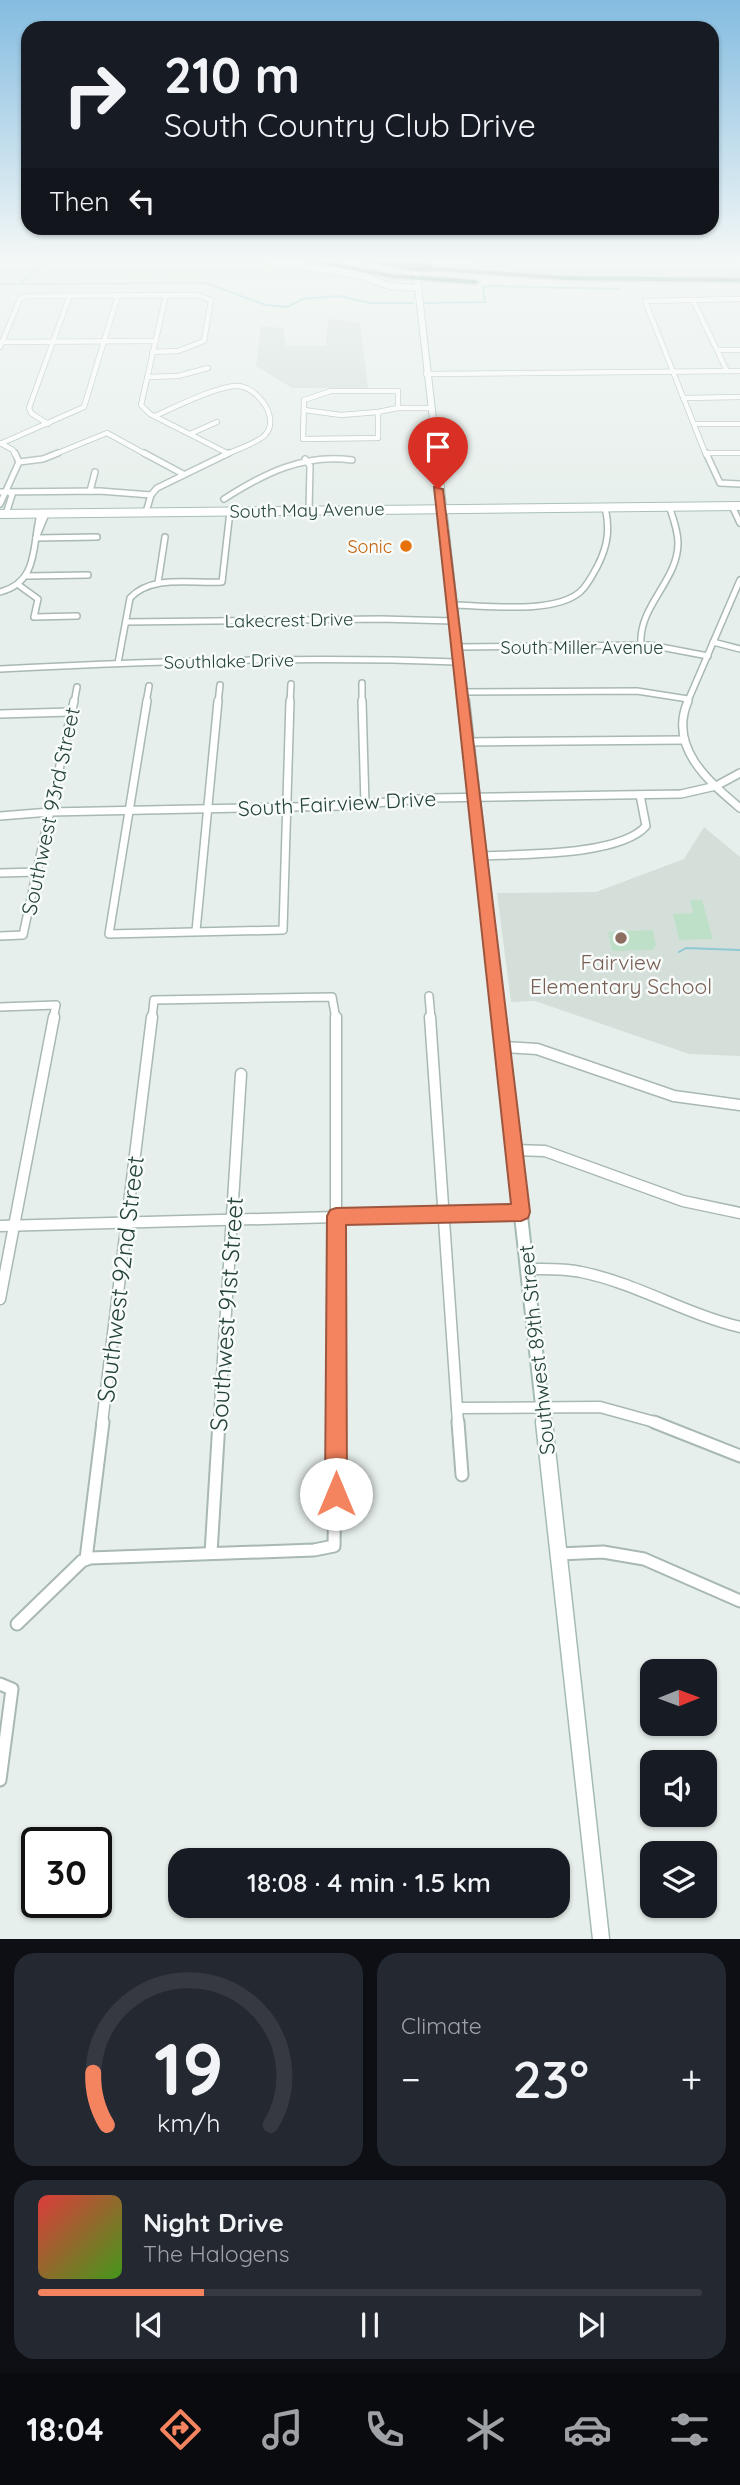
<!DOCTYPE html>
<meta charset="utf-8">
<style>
:root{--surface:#171b24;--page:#242831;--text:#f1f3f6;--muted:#9ea1a6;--line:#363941;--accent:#f4845f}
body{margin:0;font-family:Quicksand,sans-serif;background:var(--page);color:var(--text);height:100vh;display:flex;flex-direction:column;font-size:26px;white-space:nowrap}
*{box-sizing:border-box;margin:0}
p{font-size:23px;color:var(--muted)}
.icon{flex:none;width:38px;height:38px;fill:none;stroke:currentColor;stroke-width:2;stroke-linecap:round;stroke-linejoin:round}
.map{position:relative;height:1939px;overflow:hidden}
.side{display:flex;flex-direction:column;gap:14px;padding:14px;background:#0d0f14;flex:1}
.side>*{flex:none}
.banner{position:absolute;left:21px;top:21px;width:698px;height:214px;border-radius:21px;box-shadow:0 2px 5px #0004;background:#171b24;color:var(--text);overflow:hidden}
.needle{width:46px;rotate:89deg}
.controls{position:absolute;left:640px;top:1659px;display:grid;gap:14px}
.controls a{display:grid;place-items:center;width:77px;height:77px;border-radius:14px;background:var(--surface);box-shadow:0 2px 5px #0004;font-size:35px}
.speed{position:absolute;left:21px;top:1827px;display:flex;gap:14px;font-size:35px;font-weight:700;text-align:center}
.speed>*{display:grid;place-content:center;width:91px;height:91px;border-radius:50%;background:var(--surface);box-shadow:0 2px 5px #0004;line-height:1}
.speed .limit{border:4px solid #111;border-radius:10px;background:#fff;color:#111}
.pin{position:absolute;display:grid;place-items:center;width:60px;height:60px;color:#fff;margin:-72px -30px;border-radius:50% 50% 50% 0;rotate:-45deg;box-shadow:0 0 7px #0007}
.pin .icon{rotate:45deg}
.me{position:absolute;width:77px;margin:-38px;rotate:0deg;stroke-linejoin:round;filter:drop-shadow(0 0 5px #0008)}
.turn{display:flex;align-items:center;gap:24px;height:147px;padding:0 28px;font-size:32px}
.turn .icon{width:91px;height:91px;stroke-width:2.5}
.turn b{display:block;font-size:49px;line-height:60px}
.then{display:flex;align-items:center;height:66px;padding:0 28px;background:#0003;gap:14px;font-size:26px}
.big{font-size:52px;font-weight:600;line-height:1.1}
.side .widget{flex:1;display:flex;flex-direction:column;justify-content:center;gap:10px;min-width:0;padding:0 24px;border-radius:21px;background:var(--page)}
.side .dial{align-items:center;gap:0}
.dial svg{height:182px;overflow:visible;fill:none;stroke:var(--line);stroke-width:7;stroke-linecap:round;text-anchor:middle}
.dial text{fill:var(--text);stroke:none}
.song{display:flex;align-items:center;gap:21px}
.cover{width:84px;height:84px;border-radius:10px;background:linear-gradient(135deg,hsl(0 70% 55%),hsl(100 70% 35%))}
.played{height:7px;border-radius:4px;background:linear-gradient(90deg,var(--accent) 25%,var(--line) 25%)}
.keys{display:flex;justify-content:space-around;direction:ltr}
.heat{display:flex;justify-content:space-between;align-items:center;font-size:38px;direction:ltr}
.side .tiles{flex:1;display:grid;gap:14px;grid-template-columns:1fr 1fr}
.widget:last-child{grid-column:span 2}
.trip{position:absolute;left:168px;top:1848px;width:402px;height:70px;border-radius:21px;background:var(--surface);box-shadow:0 2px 5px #0004;font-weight:600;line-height:70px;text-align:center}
.dock{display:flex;height:112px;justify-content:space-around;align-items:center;background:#090b0e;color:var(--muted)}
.dock .icon{width:49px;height:49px}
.dock .selected{color:var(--accent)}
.dock b{font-size:32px;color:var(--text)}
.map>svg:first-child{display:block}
.built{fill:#d4dfda}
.green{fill:#bfe0c8}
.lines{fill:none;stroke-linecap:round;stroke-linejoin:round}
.stream{stroke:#8ec9d4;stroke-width:2}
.minor-far4-casing{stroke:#a8b8b2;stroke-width:6}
.minor-far3-casing{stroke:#a8b8b2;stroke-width:8}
.minor-far2-casing{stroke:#a8b8b2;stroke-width:10}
.minor-far1-casing{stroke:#a8b8b2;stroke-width:13}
.minor-casing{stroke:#a8b8b2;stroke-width:15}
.secondary-far4-casing{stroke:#a4bbb3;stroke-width:8}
.secondary-far3-casing{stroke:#a4bbb3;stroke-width:10}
.secondary-far2-casing{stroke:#a4bbb3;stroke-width:13}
.secondary-far1-casing{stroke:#a4bbb3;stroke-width:16}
.secondary-casing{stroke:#a4bbb3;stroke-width:19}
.motorway-casing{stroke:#c2cac8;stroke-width:4}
.minor-far4{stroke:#fff;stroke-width:4.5}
.minor-far3{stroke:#fff;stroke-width:5}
.minor-far2{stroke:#fff;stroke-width:7}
.minor-far1{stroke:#fff;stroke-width:10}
.minor{stroke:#fff;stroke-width:11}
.secondary-far4{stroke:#fff;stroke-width:6}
.secondary-far3{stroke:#fff;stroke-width:8}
.secondary-far2{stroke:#fff;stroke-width:10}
.secondary-far1{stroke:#fff;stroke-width:12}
.secondary{stroke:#fff;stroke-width:16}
.motorway{fill:#2f6f62;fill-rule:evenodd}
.motorway-bridge-casing{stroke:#c2cac8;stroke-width:10;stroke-linecap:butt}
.motorway-bridge{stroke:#2f6f62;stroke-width:8}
.route{fill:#f4845f;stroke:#9f563e;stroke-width:2}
.food-dot{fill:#e8710a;stroke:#f7fbf9;stroke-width:2.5}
.education-dot{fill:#8d6e63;stroke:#f7fbf9;stroke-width:2.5}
.labels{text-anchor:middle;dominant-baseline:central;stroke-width:5;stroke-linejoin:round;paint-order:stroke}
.far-street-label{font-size:18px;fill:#24423a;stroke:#f7fbf9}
.far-food-label{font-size:18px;fill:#c56008;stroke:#f7fbf9;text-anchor:end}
.street-label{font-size:21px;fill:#24423a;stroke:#f7fbf9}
.education-label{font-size:21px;fill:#785e54;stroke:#f7fbf9}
.near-street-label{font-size:24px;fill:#24423a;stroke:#f7fbf9}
</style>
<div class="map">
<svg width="740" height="1939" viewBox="0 0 740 1939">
<rect width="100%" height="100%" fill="#e6efeb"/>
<g class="built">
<path d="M328 319 360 322 368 388H292L256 366 261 326 283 328 286 346H326Z"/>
<path d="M704 827 740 857V1056L689 1054 535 1001 511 1002 497 893 596 892 684 859Z"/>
</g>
<g class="green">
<path d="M0 260H251L301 266 360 278 0 281Z"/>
<path d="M454 260H740V275L564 274 521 272Z"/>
<path d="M690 900H702L713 939 679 940 673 914 693 913Z"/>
<path d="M653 930 656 945 653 950 612 951 608 932Z"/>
</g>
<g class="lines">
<g class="stream">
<path d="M21 283 43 262 55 260"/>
<path d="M0 284 206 283 266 305 287 307 303 299 339 296 370 303H413"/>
<path d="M425 303 485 302 483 287 489 286 619 289"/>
<path d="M679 952 686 948 740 950"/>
</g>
<defs>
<g id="minor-far4">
<path d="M166 295 141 405 150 414 227 453"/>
<path d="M693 300 727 371"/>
<path d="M2 342 155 341"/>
<path d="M0 347 20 299 26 296 197 295 211 300 204 341 178 351 152 352"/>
<path d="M717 350H740"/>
<path d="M426 374 740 371"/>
<path d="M147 377 178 376 208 368"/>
<path d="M331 391H398V408L378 412V438L303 439 304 400Z"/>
<path d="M683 398 740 397"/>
<path d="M398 408H430"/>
<path d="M304 410 341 415 378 412"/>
<path d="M155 416C173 408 219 385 238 386 257 387 281 418 265 435 256 444 237 449 225 455"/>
<path d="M48 424 31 413 29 408 70 295"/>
<path d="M694 424H740"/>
<path d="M190 434 217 422"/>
<path d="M0 443 13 450 15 455"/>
<path d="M0 444 84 407 118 295"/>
<path d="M706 453H740"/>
<path d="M53 455 107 433 147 455"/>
<path d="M706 455 645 301 740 299"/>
</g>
<g id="minor-far3">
<path d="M144 453 183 474"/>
<path d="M706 453 720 483 740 484"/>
<path d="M305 459 310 466 309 510"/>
<path d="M19 462 43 459 58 453"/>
<path d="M90 491 95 472"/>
<path d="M0 492 100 491 151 495"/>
<path d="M224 499C263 474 304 453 352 460"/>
<path d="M0 504 19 462 15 453"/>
<path d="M732 506 740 523"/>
<path d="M146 512 151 495 157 488 229 453"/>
<path d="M6 514 12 495 9 492"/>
<path d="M36 538 97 537"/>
<path d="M36 538 46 514"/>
<path d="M27 576 88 575"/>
<path d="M158 583 165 537"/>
<path d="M20 586 38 599 34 617 77 616"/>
<path d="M0 592C39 582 32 546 40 514"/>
<path d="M451 605C484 605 553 615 580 592 588 585 593 574 598 565 608 545 610 529 605 507"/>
<path d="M126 622 381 619 453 621"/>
<path d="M713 642 740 649"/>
<path d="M641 645C638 606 678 581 678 543 678 530 673 518 669 506"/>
<path d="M456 647 650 645 708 656"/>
<path d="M118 663 130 598C152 574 193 584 222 582L230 511"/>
<path d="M0 669C152 661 305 656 457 662"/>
<path d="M362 683V703"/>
<path d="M461 692 637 691 688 699"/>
<path d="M74 703 77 687"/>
<path d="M146 703 149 686"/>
<path d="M218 703 220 685"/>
<path d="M290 703 291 684"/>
<path d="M687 703 740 580"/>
</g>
<g id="minor-far2">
<path d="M147 701 109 934 283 930 290 701"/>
<path d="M362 701 365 804"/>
<path d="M688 701C668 747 708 781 740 808"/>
<path d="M0 714 71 712"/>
<path d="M466 742 683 740"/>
<path d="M0 816 50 812 342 806 432 798 681 794 716 786 740 773"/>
<path d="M481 856C521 854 620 856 646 826L640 795"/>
<path d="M0 873 37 872"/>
<path d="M196 931 218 701"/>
<path d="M0 936 23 935 74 701"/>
<path d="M429 996 431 1019"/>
<path d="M0 1007 56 1005 53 1019"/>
<path d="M152 1019 154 1000 332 997 336 1019"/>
</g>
<g id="minor-far1">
<path d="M336 1017V1423"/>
<path d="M430 1017 458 1423"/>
<path d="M502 1047 537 1049 674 1096 740 1105"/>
<path d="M514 1150 545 1151 683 1201 740 1213"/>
<path d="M0 1226 521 1212"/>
<path d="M527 1269C545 1269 564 1268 581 1272 636 1283 685 1314 740 1327"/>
<path d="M0 1299 54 1017"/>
<path d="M457 1408 600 1407 658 1423"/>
<path d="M102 1423 152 1017"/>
<path d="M219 1423 241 1074"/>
</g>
<g id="minor">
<path d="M458 1422 462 1475"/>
<path d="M654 1422 740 1456"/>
<path d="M211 1553 219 1422"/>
<path d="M559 1554 603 1552 644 1559 740 1601"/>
<path d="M86 1559 103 1422"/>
<path d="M17 1624 82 1561 90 1558 314 1550 334 1546 336 1422"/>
<path d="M0 1684 12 1689 0 1780"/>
</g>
<g id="secondary-far4">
<path d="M268 260 363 276 389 286 417 288"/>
<path d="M415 260 437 455"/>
</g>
<g id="secondary-far3">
<path d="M436 453 464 703"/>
<path d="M0 514 740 506"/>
</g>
<path id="secondary-far2" d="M464 701 499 1019"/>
<path id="secondary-far1" d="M499 1017 544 1423"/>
<path id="secondary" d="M544 1422 601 1939"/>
<g id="motorway">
<path d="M305 260H318L392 274 475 280 479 282 475 284 392 278Z"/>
<path d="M353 260H374L406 265 402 267Z"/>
<path d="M426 267 567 276 740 278V282L567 280 428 270Z"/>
</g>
</defs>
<use href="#minor-far4" class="minor-far4-casing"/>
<use href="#minor-far3" class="minor-far3-casing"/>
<use href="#minor-far2" class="minor-far2-casing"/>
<use href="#minor-far1" class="minor-far1-casing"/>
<use href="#minor" class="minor-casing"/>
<use href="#secondary-far4" class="secondary-far4-casing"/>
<use href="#secondary-far3" class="secondary-far3-casing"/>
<use href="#secondary-far2" class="secondary-far2-casing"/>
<use href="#secondary-far1" class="secondary-far1-casing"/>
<use href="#secondary" class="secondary-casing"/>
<use href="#motorway" class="motorway-casing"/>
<use href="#minor-far4" class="minor-far4"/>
<use href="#minor-far3" class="minor-far3"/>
<use href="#minor-far2" class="minor-far2"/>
<use href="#minor-far1" class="minor-far1"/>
<use href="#minor" class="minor"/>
<use href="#secondary-far4" class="secondary-far4"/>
<use href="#secondary-far3" class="secondary-far3"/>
<use href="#secondary-far2" class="secondary-far2"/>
<use href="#secondary-far1" class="secondary-far1"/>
<use href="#secondary" class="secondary"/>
<use href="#motorway" class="motorway"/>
<defs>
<path id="motorway-bridge" d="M402 265 428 268"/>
</defs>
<use href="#motorway-bridge" class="motorway-bridge-casing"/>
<use href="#motorway-bridge" class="motorway-bridge"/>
</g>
<linearGradient id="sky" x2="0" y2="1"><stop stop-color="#84bce0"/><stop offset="0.49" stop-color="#f4f8f6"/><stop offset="1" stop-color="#f4f8f6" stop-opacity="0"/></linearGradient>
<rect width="740" height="531" fill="url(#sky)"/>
<path class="route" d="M434 487 443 489 530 1212 528 1218 521 1221 346 1225 347 1494 344 1502 336 1505 328 1502 325 1494 327 1216 330 1210 336 1208 511 1204Z"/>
<circle class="food-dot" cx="406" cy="546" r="7"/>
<circle class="education-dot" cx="621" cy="938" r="7"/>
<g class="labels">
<g class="far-street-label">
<text transform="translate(307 510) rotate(-1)">South May Avenue</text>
<text transform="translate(289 620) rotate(-1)">Lakecrest Drive</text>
<text x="582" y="647">South Miller Avenue</text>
<text transform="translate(229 661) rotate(-1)">Southlake Drive</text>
</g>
<g class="far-food-label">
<text x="392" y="546">Sonic</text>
</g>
<g class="street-label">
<text transform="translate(337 803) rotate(-3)">South Fairview Drive</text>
<text transform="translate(50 811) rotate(-78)">Southwest 93rd Street</text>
<text transform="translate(536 1350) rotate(-96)">Southwest 89th Street</text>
</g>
<g class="education-label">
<text x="621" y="962">Fairview<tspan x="621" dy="24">Elementary School</tspan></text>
</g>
<g class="near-street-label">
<text transform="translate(120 1279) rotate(-83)">Southwest 92nd Street</text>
<text transform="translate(226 1314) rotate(-86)">Southwest 91st Street</text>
</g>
</g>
</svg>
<div class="controls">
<a><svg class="needle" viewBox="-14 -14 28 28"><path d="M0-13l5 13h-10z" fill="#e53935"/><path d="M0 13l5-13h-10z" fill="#9ea1a6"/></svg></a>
<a><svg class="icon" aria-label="sound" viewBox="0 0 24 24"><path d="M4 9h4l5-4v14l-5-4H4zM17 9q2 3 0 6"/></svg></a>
<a><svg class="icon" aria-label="layers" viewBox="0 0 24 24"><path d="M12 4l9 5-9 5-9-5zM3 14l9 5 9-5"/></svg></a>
</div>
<div class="speed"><div class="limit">30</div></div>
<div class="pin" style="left:438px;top:489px;background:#d93025"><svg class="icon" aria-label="arrive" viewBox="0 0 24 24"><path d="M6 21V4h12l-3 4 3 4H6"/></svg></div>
<svg class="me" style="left:336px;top:1494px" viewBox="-20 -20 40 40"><circle r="19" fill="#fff"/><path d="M0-13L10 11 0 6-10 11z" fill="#f4845f"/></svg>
<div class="trip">18:08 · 4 min · 1.5 km</div>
<div class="banner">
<div class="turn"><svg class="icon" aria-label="right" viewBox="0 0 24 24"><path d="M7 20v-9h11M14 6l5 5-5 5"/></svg><div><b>210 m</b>South Country Club Drive</div></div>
<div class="then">Then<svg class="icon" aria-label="left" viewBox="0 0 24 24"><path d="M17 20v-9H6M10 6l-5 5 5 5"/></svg></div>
</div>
</div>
<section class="side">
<div class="tiles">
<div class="widget dial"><svg viewBox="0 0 100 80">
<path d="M14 69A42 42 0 1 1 86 69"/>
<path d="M14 69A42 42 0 0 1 8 46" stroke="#f4845f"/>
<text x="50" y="56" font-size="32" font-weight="700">19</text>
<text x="50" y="72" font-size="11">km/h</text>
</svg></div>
<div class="widget"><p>Climate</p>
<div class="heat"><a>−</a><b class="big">23°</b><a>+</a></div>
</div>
<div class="widget">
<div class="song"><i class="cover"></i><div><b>Night Drive</b><p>The Halogens</p></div></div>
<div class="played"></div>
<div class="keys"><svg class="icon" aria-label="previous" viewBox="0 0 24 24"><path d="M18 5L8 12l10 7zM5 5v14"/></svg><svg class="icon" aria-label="pause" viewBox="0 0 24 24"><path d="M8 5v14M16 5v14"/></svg><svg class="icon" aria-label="next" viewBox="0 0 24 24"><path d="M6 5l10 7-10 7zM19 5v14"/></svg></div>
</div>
</div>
</section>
<nav class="dock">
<b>18:04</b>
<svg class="icon selected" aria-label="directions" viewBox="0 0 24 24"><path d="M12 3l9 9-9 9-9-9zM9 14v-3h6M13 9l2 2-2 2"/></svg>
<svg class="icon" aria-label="music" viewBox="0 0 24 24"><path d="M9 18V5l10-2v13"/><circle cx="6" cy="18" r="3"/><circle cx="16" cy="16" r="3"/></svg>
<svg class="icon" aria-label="phone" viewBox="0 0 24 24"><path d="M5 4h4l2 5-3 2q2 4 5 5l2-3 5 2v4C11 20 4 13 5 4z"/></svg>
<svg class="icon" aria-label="climate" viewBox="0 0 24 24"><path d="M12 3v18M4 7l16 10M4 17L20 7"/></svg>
<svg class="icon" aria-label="car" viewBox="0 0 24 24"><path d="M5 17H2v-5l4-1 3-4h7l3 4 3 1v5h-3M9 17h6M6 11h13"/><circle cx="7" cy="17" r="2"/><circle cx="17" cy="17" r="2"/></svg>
<svg class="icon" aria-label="filters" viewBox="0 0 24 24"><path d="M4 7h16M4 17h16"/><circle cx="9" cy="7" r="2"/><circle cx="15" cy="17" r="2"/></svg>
</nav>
